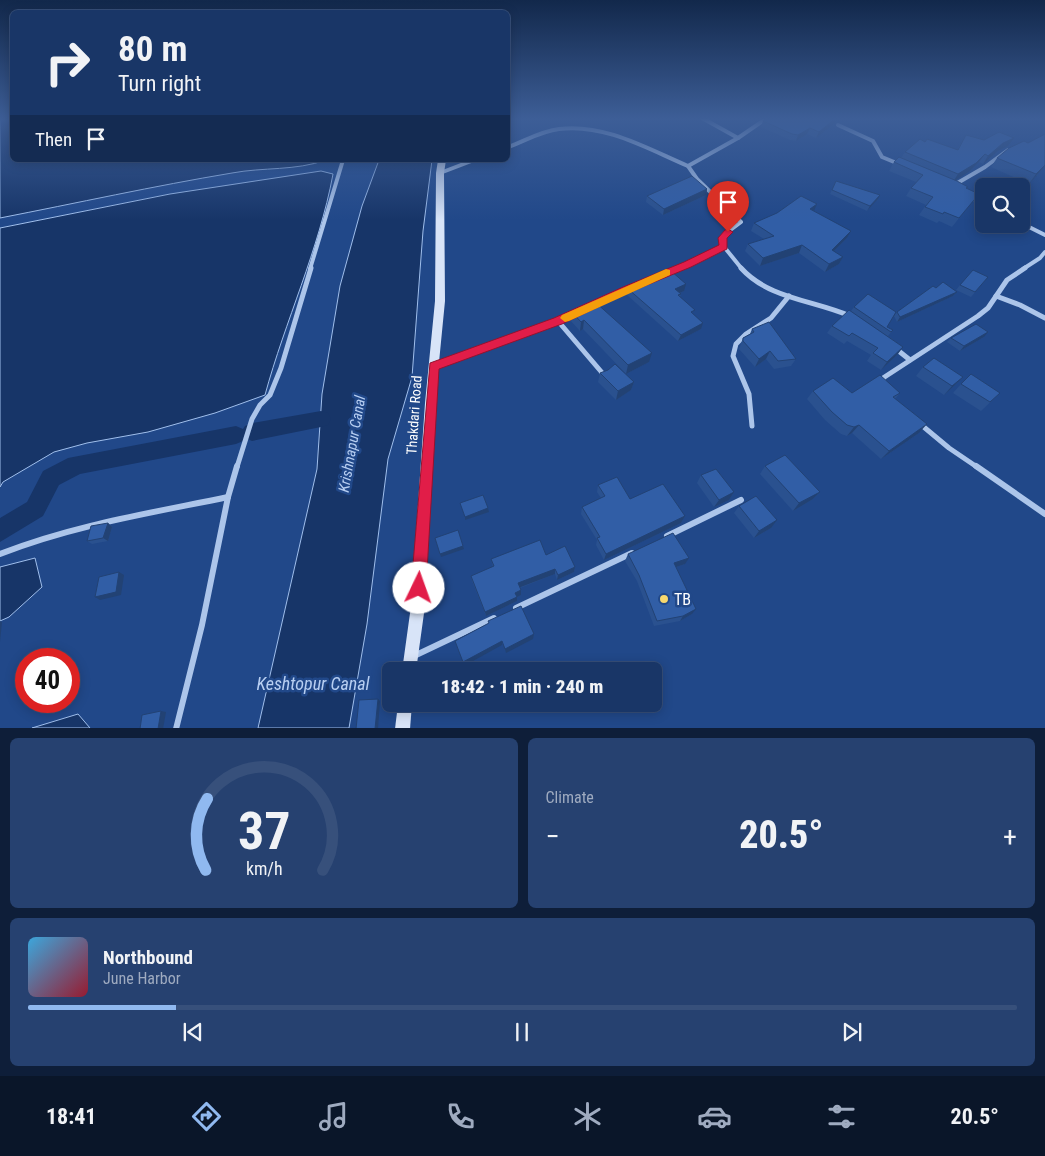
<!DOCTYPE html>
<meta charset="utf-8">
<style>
:root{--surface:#193667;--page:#264170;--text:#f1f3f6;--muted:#9fabc0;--line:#37507b;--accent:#90b9f0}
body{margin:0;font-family:"Roboto Condensed",sans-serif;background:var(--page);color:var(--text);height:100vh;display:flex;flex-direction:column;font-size:19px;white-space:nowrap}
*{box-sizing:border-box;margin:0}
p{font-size:16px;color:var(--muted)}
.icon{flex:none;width:28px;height:28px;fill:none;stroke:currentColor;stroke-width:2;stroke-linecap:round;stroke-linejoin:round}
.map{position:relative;height:728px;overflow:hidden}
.panel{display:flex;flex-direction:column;gap:10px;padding:10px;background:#0e1e39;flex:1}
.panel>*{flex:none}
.top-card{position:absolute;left:10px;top:10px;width:500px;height:152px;border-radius:8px;box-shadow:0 2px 12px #0003,0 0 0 1px var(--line);background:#193667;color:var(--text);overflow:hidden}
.fabs{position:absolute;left:975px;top:178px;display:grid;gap:10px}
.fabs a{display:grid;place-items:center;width:55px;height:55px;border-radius:8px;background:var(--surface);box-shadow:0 2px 12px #0003,0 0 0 1px var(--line);font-size:25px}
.speed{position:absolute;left:15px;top:648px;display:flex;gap:10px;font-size:25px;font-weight:700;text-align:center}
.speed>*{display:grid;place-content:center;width:65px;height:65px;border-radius:50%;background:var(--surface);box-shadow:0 2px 12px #0003,0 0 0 1px var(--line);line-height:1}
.speed .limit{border:8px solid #d22;background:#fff;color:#111}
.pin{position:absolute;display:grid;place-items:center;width:42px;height:42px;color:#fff;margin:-51px -21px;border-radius:50% 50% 50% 0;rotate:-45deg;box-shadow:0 0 5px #0007}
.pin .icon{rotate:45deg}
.me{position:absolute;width:55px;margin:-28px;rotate:3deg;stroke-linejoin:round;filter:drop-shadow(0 0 4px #0008)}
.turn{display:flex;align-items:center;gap:18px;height:105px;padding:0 25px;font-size:22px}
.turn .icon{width:65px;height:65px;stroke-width:2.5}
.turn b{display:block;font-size:35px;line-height:42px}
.then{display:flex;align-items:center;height:48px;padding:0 25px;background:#0003;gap:10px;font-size:19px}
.big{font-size:38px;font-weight:800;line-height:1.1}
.panel .tile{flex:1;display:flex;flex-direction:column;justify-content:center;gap:8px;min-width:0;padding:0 18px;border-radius:8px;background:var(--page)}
.panel .dial{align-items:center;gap:0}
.dial svg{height:130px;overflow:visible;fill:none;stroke:var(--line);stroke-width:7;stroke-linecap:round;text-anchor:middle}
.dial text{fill:var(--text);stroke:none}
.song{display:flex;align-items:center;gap:15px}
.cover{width:60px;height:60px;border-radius:8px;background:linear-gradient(135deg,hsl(200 70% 55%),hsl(350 70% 35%))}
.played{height:5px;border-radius:2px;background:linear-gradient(90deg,var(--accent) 15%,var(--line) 15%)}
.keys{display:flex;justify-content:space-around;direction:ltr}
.heat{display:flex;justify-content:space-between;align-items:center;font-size:28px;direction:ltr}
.panel .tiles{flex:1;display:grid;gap:10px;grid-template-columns:1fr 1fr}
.tile:last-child{grid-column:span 2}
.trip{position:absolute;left:382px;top:662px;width:280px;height:50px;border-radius:8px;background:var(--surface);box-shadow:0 2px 12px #0003,0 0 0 1px var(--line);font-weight:800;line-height:50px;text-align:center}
.tabs{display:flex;height:80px;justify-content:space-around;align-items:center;background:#0a1629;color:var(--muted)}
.tabs .icon{width:35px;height:35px}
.tabs .on{color:var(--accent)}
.tabs b{font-size:22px;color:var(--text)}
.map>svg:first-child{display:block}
.water{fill:#173568;stroke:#a0bfec}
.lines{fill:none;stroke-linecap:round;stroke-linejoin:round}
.canal{fill:#173568;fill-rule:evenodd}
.street-far2{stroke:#acc5ea;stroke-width:4}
.street-far1{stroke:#acc5ea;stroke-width:5}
.street{stroke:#acc5ea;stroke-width:6}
.secondary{fill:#d8e4f8;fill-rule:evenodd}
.wall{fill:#2a518f}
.shaded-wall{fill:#224274}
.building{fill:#315ea6;stroke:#224274}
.route{fill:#e11d48;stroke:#92132f}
.slow{fill:#f59e0b}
.poi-dot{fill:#f7d86e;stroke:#214889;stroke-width:2}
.labels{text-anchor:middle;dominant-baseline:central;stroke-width:5;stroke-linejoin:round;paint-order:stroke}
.street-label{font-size:14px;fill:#fff;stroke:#214889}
.water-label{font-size:15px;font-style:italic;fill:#b8cff2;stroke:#214889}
.near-poi-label{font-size:16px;fill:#fff;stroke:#214889;text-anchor:start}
.near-water-label{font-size:18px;font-style:italic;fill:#b8cff2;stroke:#214889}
</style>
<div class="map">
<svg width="1045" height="729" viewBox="0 0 1045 729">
<rect width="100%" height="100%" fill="#214889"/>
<g class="water">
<path d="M0 118H12V160H326C295 171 264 167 232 173 154 186 77 203 0 218Z"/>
<path d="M379 160H432L423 231 412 377 388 459 367 624 349 728H258L317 469 322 394 340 286 362 206Z"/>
<path d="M321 171 333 174C319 250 285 321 265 395L215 413 148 432 87 443 54 452 3 482 0 487V228L170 194Z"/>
<path d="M35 558 42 587 9 617 0 621V567Z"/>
<path d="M78 714 90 728H32Z"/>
</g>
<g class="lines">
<path class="canal" d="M321 411 328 413 331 419 328 425 321 427 252 441 245 438 243 441 236 444 80 474 59 485 43 516 0 542V518L27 502 43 471 68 458 236 426 243 429 245 426 252 423Z"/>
<g class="street-far2">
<path d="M702 118 738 138"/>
<path d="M838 125 873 141 882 157 899 164"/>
<path d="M508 147C525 141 541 131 559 129 604 123 648 149 688 166"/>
<path d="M440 173 474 160"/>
<path d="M954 185 985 167 1008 150"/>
<path d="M969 196 984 205"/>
<path d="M1021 223 1045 235"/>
<path d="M310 269 343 160"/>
<path d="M676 269 724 247"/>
<path d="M742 269 725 248 722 240 725 234 741 222 697 179 688 166 738 138 767 118"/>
<path d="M1023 269 1040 258 1045 252"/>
</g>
<g class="street-far1">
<path d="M741 268C769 299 813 300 850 316"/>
<path d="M665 273 680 268"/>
<path d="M996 296 1020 305 1045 318"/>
<path d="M592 306 632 287"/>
<path d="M558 321 604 375"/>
<path d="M895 348 910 360"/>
<path d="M434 366 575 314"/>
<path d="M883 384V378L978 316 988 308 1007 280 1025 268"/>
<path d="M919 423 949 448 977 467"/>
<path d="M752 426 749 394 733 356 736 344 746 334 771 318 789 296"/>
<path d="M237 467 252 419 260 405 270 395 281 368 311 268"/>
</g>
<g class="street">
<path d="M976 466 1045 514"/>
<path d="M667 536 741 500"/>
<path d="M0 554C74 525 151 513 228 497"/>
<path d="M516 608 632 553"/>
<path d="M414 656 494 618"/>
<path d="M176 729 202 625 228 497 237 466"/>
</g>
<g class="secondary">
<path d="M438 160H446L444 173 445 301 435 403 425 606 416 671H402L411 606 425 403 435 301 436 173Z"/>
<path d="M398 704H412L410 729H395Z"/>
</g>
</g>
<g class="wall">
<path d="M746 118H760L753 123Z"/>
<path d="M841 118 816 138 807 134 796 141 790 140 761 127 763 121Z"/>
<path d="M966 135 1008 146 998 151 983 164 979 162 970 171 955 180 967 188 972 202 952 227 939 221 937 223 919 215 926 205 906 196 911 188 916 182 889 171 894 162 901 158 905 152 925 142 957 150Z"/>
<path d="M997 158 1045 166 1029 184 991 167Z"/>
<path d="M836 181 878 199 867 211 830 194Z"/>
<path d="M707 189 706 195 663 215 646 202 647 196Z"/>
<path d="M814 211 851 231 847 238 834 251 843 257 839 264 825 272 799 253 760 266 745 251 748 244 764 239 751 231 754 223Z"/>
<path d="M988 277 971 297 956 290 960 285Z"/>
<path d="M627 288 684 291 680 293 681 294 680 297 693 314 701 329 678 341 626 294Z"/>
<path d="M936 288 957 292 953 296 897 322 894 316 897 312Z"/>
<path d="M854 307 893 330 888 336 903 347 897 355 881 370 867 361 871 355 847 341 844 344 827 333 832 326 851 311Z"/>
<path d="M571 311 649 362 626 374 583 329 580 331 570 320Z"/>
<path d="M752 329 796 359 791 366 774 369 766 359 755 367 739 349 743 338 750 334Z"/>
<path d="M984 337 960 351 947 342 951 338Z"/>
<path d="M923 367 963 377 954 386 944 395 916 376Z"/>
<path d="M600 373 634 382 631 390 616 400 598 382Z"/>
<path d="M961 384 1000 393 981 411 953 393Z"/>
<path d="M813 391 852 393H900L895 399 919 433 881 459 852 433 847 436 841 434 825 420 807 399Z"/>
<path d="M765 466 820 492 813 499 793 511 760 474Z"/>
<path d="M701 475 734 492 729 500 714 507 697 483Z"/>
<path d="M598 485 630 499 685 516 681 523 604 560 596 545 597 540 581 514 582 507 601 498 597 492Z"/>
<path d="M739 506 771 528 754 538 734 513Z"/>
<path d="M108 523 112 527 108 541 92 544 87 541Z"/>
<path d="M628 554 685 564 676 567 692 614 680 621 654 626 637 581 625 561Z"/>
<path d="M546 555 575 567 574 572 557 580 555 574 520 588 521 590V595L517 597V601L486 616 472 581 471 576 493 567 491 559Z"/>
</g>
<g class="shaded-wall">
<path d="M755 118H760L753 123Z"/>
<path d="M836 118H841L816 138 819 132Z"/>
<path d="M810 128 807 134 796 141 798 135Z"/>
<path d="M1014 138 1008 146 998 151 983 164 988 156 1003 143Z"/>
<path d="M985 154 979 162 970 171 953 182 958 174Z"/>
<path d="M1045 165V166L1029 184 1036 174Z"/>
<path d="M707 189 706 195 663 215 664 209Z"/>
<path d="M880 195 878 199 867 211 870 206Z"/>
<path d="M817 204 814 211 810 209Z"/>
<path d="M851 231 847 238 828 257 832 250Z"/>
<path d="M802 245 799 253 760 266 763 258Z"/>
<path d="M843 257 839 264 825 272 829 264Z"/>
<path d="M686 284 684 291 673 296 675 289Z"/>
<path d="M957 292 953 296 897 322 900 317Z"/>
<path d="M584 320 583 329 580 331 581 322Z"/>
<path d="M703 323 701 329 678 341 681 335Z"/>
<path d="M988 332 984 337 960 351 964 346Z"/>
<path d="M903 347 897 355 881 370 887 362Z"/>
<path d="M770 351 766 359 755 367 759 359Z"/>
<path d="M652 353 649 362 626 374 628 365Z"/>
<path d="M963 377 954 386 944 395 952 386Z"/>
<path d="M634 382 631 390 616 400 618 391Z"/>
<path d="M927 424 919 433 881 459 889 451Z"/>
<path d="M859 425 852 433 847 436 854 427Z"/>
<path d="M734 492 729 500 714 507 719 500Z"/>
<path d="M820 492 813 499 793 511 799 503Z"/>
<path d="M488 508 489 512 465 520V517Z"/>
<path d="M685 516 681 523 604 560 606 554Z"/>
<path d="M777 520 771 528 754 538 759 531Z"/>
<path d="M108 523 112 527 108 541 103 538Z"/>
<path d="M463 546 464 549 441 557 440 554Z"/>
<path d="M689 558 685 564 670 569 674 563Z"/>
<path d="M575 567 574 572 557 580 558 575Z"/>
<path d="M555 569V574L518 588V583Z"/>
<path d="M119 572 124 575 121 595 100 600 95 597Z"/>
<path d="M521 590V595L517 597V601L486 616 485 612 515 593Z"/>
<path d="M696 609 692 614 680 621 683 616Z"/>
<path d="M0 621 2 622 0 642Z"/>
<path d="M534 634 533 639 506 653 505 649Z"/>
<path d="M502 641V645L464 666 463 662Z"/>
<path d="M378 699 380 701 378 729H375Z"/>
<path d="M161 711 166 712 163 729H158Z"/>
</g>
<g class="building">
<path d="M767 118H836L819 132 810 128 798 135 792 134 763 121Z"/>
<path d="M999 132 1014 138 1003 143 988 156 985 154 976 163 958 174 905 152 920 139 925 142 927 139 958 150 966 135 984 140Z"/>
<path d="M1045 134V165L1036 174 997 158 1009 148 1024 141 1028 143Z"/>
<path d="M899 157 957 181 968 187 966 188 979 194 959 218 944 212 943 214 925 207 933 197 911 188 923 175 894 162Z"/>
<path d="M692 176 707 189 664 209 647 196Z"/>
<path d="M836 181 880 195 870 206 832 190Z"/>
<path d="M801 196 817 204 810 209 851 231 832 250 843 257 829 264 802 245 763 258 748 244 774 236 754 223 777 213Z"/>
<path d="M1021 197 1027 200 1021 206Z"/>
<path d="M973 270 988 277 975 292 960 285Z"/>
<path d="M671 271 686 284 675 289 681 294 678 295 695 310 691 312 703 323 681 335 627 288Z"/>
<path d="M943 282 957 292 900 317 897 312 933 286 936 288Z"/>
<path d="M868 294 896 312 887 327 893 330 891 332 854 307Z"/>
<path d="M594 301 652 353 628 365 584 320 581 322 571 311Z"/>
<path d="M849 310 903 347 887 362 873 353 878 348 852 333 849 336 832 326Z"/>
<path d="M769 322 796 359 778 361 770 351 759 359 743 341V338L754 332 752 329Z"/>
<path d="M976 324 988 332 964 346 951 338Z"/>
<path d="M934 358 963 377 952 386 923 367Z"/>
<path d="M615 364 634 382 618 391 600 373 608 370Z"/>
<path d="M971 374 1000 393 990 402 961 384Z"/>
<path d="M880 375 900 393 893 397 927 424 889 451 859 425 854 427 847 425 832 412 813 391 833 378 852 393Z"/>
<path d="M785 455 820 492 799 503 765 466Z"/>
<path d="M716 469 734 492 719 500 701 475Z"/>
<path d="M617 477 630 499 663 484 685 516 606 554 597 538 600 537 582 507 605 496 598 485Z"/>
<path d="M483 495 488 508 465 517 460 503Z"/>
<path d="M756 496 777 520 759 531 739 506Z"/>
<path d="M108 523 103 538 87 541 91 526Z"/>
<path d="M458 530 463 546 440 554 435 538Z"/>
<path d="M673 533 689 558 674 563 696 609 683 616 657 621 639 575 628 554Z"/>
<path d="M540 540 546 555 565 546 575 567 558 575 555 569 518 583 521 590 515 593 517 597 485 612 471 576 494 566 491 559Z"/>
<path d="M119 572 116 592 95 597 99 577Z"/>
<path d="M521 606 534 634 505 649 502 641 463 662 455 641 489 623 488 621Z"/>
<path d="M378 699 375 729H356L359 700Z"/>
<path d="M161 711 158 729H140L142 715Z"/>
</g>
<linearGradient id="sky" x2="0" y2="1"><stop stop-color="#12284b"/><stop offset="0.54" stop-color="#3d5e97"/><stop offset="1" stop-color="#3d5e97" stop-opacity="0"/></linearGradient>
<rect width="1045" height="220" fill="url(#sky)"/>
<path class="route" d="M728 229 733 232 727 238V249L691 267 630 292 562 324 439 369 426 588 424 593 419 595 414 593 411 588 430 363 554 318 623 287 684 262 719 245 718 238 725 230Z"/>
<path class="slow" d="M666 269 670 270V275L569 321 565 322 560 318 562 315Z"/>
<circle class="poi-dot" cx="664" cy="599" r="5"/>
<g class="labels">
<g class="street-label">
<text transform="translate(414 415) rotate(-86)">Thakdari Road</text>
</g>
<g class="water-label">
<text transform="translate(352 444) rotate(-80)">Krishnapur Canal</text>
</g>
<g class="near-poi-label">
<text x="674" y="599">TB</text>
</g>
<g class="near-water-label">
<text x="313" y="683">Keshtopur Canal</text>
</g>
</g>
</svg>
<div class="fabs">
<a><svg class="icon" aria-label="search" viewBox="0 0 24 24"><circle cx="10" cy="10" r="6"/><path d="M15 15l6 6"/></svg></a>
</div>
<div class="speed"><div class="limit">40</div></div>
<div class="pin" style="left:728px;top:232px;background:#d93025"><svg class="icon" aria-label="arrive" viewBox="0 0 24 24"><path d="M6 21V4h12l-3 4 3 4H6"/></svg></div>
<svg class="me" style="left:419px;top:588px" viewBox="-20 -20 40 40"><circle r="19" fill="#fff"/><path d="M0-13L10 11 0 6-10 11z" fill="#e11d48"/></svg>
<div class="trip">18:42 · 1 min · 240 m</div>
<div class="top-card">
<div class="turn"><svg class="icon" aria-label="right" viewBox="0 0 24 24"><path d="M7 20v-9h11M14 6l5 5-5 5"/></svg><div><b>80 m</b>Turn right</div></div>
<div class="then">Then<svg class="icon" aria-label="arrive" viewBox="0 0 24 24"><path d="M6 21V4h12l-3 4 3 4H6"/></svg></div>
</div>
</div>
<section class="panel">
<div class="tiles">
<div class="tile dial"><svg viewBox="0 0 100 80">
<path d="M14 69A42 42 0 1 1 86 69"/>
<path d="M14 69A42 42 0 0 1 15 25" stroke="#90b9f0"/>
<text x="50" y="56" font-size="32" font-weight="700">37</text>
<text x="50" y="72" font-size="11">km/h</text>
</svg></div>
<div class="tile"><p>Climate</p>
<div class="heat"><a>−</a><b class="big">20.5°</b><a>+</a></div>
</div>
<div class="tile">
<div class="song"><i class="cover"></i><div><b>Northbound</b><p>June Harbor</p></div></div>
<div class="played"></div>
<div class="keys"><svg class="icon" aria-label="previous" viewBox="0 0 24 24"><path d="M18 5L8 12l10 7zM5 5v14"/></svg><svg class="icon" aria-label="pause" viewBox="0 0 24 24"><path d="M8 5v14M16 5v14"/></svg><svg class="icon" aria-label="next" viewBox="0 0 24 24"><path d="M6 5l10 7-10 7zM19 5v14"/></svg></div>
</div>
</div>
</section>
<nav class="tabs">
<b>18:41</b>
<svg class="icon on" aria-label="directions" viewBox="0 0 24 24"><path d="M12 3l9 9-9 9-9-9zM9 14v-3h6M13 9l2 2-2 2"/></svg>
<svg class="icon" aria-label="music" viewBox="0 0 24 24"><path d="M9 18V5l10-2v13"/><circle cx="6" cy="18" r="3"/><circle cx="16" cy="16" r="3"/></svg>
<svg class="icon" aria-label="phone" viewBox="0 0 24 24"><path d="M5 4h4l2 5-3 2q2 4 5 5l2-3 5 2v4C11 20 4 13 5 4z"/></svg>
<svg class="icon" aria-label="climate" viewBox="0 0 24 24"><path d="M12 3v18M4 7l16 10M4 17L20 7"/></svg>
<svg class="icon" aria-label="car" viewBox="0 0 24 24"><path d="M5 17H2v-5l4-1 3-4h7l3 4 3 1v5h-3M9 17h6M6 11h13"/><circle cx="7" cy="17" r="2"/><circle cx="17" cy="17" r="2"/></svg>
<svg class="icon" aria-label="filters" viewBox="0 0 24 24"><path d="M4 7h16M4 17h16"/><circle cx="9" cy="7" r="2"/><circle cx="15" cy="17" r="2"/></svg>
<b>20.5°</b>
</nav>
